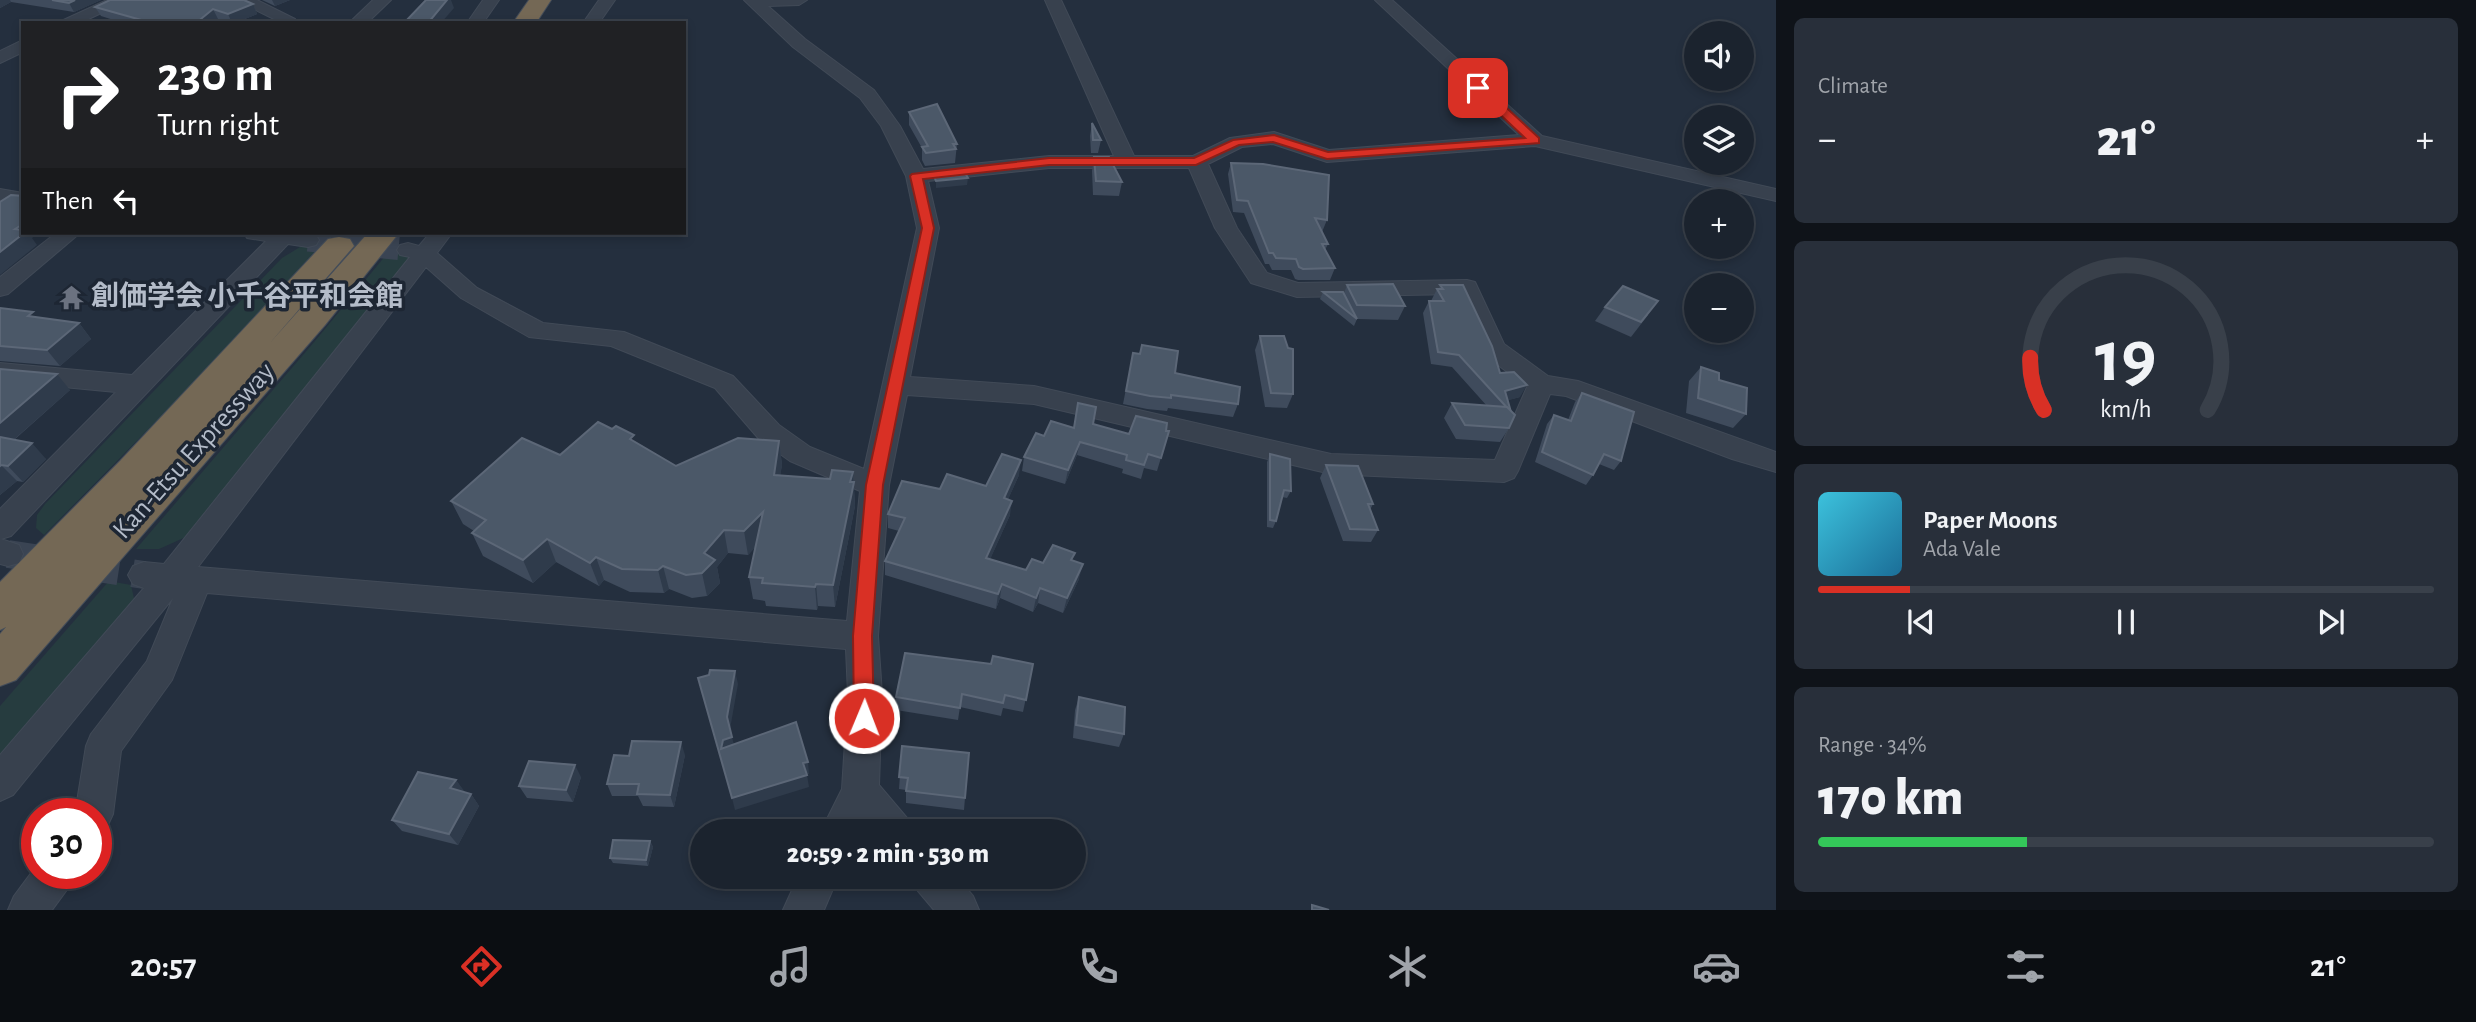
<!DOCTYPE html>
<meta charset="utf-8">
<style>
:root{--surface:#1b232e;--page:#282f3a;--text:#f1f3f6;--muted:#a0a4aa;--line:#39404a;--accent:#d93025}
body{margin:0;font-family:"Alegreya Sans","Noto Sans JP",sans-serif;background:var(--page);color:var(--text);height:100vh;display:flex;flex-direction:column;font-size:26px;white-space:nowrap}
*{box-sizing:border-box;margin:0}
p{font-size:23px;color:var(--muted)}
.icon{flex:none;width:38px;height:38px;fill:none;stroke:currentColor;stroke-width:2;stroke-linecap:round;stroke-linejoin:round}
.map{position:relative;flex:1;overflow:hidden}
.sheet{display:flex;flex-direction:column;gap:18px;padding:18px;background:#0f1319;width:700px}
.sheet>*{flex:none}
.banner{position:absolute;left:21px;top:21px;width:665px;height:214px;border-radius:0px;box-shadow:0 4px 10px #0003,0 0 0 2px var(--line);background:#202124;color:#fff;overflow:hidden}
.fabs{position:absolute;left:1684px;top:21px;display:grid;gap:14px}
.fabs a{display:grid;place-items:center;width:70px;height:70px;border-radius:50%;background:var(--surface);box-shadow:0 4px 10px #0003,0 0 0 2px var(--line);font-size:35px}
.speed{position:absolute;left:21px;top:798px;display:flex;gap:14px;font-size:35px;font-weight:700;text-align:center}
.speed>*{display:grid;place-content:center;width:91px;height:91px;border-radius:50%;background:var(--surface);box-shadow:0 4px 10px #0003,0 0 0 2px var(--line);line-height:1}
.speed .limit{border:10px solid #d22;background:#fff;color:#111}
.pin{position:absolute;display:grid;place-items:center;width:60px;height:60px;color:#fff;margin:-30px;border-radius:14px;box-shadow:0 4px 10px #0006}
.me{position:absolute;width:77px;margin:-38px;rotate:1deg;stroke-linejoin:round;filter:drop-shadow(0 0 5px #0008)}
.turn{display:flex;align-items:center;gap:24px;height:147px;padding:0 21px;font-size:32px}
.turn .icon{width:91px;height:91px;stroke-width:2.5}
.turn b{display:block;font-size:49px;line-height:60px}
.then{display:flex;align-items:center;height:66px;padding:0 21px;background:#0003;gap:14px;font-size:26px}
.big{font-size:52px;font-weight:800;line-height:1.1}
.sheet .widget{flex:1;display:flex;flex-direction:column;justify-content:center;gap:10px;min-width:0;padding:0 24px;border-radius:10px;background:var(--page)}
.sheet .dial{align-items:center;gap:0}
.dial svg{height:182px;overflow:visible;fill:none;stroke:var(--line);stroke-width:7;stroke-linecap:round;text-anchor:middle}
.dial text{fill:var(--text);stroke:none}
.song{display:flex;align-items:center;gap:21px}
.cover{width:84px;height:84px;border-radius:10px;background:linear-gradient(135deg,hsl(190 70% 55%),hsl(200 70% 35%))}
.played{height:7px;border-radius:4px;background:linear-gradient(90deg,var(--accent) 15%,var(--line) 15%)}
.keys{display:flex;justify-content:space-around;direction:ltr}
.heat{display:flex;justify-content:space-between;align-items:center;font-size:38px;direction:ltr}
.charge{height:10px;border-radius:5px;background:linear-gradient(90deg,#34c759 34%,var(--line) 0)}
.trip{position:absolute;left:690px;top:819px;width:396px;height:70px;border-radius:35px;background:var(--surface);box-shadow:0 4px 10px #0003,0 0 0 2px var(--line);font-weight:800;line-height:70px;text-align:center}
.tab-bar{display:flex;height:112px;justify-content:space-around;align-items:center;background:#0b0e12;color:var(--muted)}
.tab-bar .icon{width:49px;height:49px}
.tab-bar .current{color:var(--accent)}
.tab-bar b{font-size:32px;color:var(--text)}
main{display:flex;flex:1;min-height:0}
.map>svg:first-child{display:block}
.green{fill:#263c3f}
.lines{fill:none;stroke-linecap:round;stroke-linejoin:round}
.minor-tunnel-far1{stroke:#3a4453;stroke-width:23;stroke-dasharray:23 11;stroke-linecap:butt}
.minor-tunnel{stroke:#3a4453;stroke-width:28;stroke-dasharray:28 14;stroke-linecap:butt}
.minor-casing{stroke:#414a57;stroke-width:2}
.highway-casing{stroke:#434c59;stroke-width:2}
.minor{fill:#38414e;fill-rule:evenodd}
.highway{fill:#746855;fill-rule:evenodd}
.wall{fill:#3f4b5c}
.shaded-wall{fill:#2f3b4b}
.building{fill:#4b5868;stroke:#5c6777;stroke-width:2}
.route{fill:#d93025;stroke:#8d1f18;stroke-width:2}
.labels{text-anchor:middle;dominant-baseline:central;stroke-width:7;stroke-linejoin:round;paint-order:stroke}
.poi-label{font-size:28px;font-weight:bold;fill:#b4bcc9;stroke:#1d2633;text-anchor:start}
.street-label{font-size:28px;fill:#b4bcc9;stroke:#1d2633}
</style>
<main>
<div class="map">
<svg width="1776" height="910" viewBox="0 0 1776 910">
<rect width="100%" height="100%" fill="#242f3e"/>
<g class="green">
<path d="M313 244H322L186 391 44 535 36 528 37 515 45 504 282 258 300 247Z"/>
<path d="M391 249 409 253V260L188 536 159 549H136L315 341Z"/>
<path d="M109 581 131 585 136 607 0 769V706Z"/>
</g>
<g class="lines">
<path class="minor-tunnel-far1" d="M308 240 404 249"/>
<path class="minor-tunnel" d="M8 554 144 575"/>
<defs>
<g id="minor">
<path d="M107 0H129L80 23H57Z"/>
<path d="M235 0H257L295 19 292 23H272L274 19Z"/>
<path d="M373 0H391L367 23H349Z"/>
<path d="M483 0H499L483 23H467Z"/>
<path d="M599 0H615L599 23H583Z"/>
<path d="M744 0H807L799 5 768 6 805 39 874 90 900 126 923 169 1049 156H1114L1045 0H1061L1134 156H1193L1230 138 1274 132 1329 150 1519 135 1375 0H1392L1542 136 1776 189V201L1535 146 1327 162 1273 144 1242 147 1208 164 1237 228 1267 273 1298 283 1467 280 1475 282 1504 344 1548 376 1578 381 1776 452V472L1732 459 1566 396 1550 394 1518 471 1514 478 1504 482 1331 474 1034 404 907 395 889 485 878 636 882 694 879 785 907 818 913 831H870L863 823 860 831H821L842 789 848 694 846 649 207 593 172 680 121 751 113 814 107 827 96 831V814H75L86 746 91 734 147 661 173 598 13 795 0 801V755L144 588 133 584 128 575 133 566 144 562 164 564 410 257 400 255 397 250 400 245 408 243 419 246 430 233H452L437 253 477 288 543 323 624 332 733 376 779 425 810 447 864 469 917 228 906 176 881 126 860 98 793 47ZM1049 168H1189L1215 228 1251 283 1297 297 1458 294 1485 355 1527 387 1495 460 1331 454 1034 386 910 377 939 228 928 181ZM426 267 461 298 529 337 611 346 715 388 759 439 790 461 860 491 847 621 198 567Z"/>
<path d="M23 40V52L0 63V51Z"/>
<path d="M0 189 23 193V205L0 201Z"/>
<path d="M56 233H80L8 294 0 296V277Z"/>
<path d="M244 233H304L316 235 319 240 316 245 308 247 288 244 11 536 1 539 19 545 23 554 19 563 8 566 0 564V509L116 392 0 381V363L132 375 266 241 247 238Z"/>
<path d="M37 865V873H74L69 887 52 910H8L14 896Z"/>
<path d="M798 877H838L824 910H783Z"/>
<path d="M912 877H957L973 896 979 910H934L918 891Z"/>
</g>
<g id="highway">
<path d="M529 0H551L536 23H513Z"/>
<path d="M368 233H399L325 325 16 680 0 686V634L6 627 0 630V582L120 461 328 239 339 237 350 239 354 246 269 344Z"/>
</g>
</defs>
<use href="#minor" class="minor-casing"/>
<use href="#highway" class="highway-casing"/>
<use href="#minor" class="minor"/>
<use href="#highway" class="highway"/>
</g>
<g class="wall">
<path d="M0 0H101L74 12 11 2 0 8Z"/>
<path d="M262 0H290L275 6Z"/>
<path d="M253 4 257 14 235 23H230L218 19 213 23H123L101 16 95 7Z"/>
<path d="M909 112 957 144 955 163 925 166 922 160V148L909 125Z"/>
<path d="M1092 123 1101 140 1098 153H1091L1090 136Z"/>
<path d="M1094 157 1122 182 1119 196 1093 195 1092 171Z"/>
<path d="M1231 163 1327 220 1322 232 1328 244 1325 250 1335 268 1330 280H1298L1295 279 1291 270H1272L1269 264H1265L1244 213 1233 212 1228 174Z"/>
<path d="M1347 285 1405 306 1398 320 1357 319 1354 326 1320 299 1323 292 1344 293Z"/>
<path d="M1440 285 1500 373 1520 397 1508 400 1509 428 1500 442 1456 439 1444 418 1452 403 1487 406 1452 367 1431 364 1423 313 1429 301H1431L1437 289H1439Z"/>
<path d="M1605 307 1648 315 1631 337 1595 321Z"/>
<path d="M0 308 37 317 79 323 91 339 60 366 0 361Z"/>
<path d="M1260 336 1293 394 1287 408 1265 407 1255 350Z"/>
<path d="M1133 353 1238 404 1233 417 1168 408 1167 411 1147 409 1123 404Z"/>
<path d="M1701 367 1719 380 1746 414 1733 428 1686 413 1689 381Z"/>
<path d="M0 369 70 390 14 440 46 459 23 482 17 481 0 495Z"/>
<path d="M1582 393 1621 461 1614 470 1599 464 1593 475 1586 485 1535 462 1547 424 1554 415 1568 420 1575 402Z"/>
<path d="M1093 424 1129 434 1169 431 1157 471 1144 468 1141 479 1122 473 1123 469 1077 455 1065 484 1022 471 1024 457 1044 436Z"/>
<path d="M779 441 782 465 780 475 830 479 853 472 855 506 835 607 818 606 817 610 766 606 765 601 753 599 749 577 755 547 748 555 728 553 717 567 720 583 707 596 692 598 669 589 664 593 630 592 604 580 599 586 556 562 533 583 483 556 472 533 474 531 463 524 451 501 560 455 636 442 676 466Z"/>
<path d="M1270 454 1291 491 1287 498 1282 497 1276 521 1273 528 1267 527V462Z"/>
<path d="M1326 465 1373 504 1370 510 1378 530 1371 542 1343 541 1320 478Z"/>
<path d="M1019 475 1008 499 1010 515 990 559 1026 570 1043 563 1073 561 1079 579 1063 613 1038 603 1033 612 1000 598 996 609 885 575V561L899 531 888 528V514L940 489 986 486Z"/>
<path d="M991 664H1033L1023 712 1003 708 1001 716 960 707 958 720 896 710V697Z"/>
<path d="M1079 697 1124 734 1119 747 1073 738 1075 710Z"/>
<path d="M902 746 965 798 964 810 906 803V790L899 789Z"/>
<path d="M685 755 674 807 643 806 638 796H612L607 784 629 756Z"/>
<path d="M581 777 573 802 527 798 519 786Z"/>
<path d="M456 780 464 792 471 794 479 806 458 845 402 831 392 820Z"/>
<path d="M650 841 653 847 648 866 613 863 610 858Z"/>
</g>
<g class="shaded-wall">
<path d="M0 0H10L11 2 0 8Z"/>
<path d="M75 0H101L74 12 69 3Z"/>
<path d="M272 0H290L275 6Z"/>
<path d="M447 0H451L454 8 441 23H428Z"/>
<path d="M253 4 257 14 235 23H232L228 14Z"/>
<path d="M213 9 218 19 213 23H196Z"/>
<path d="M968 178 967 185 936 188V181Z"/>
<path d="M23 224V233H39L32 238 37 245 0 275V252L15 229Z"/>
<path d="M79 323 91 339 60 366 47 350Z"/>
<path d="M57 374 70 390 2 450 0 448V423Z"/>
<path d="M1527 385 1520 397 1502 402 1505 391Z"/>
<path d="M779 441 782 465 777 498 774 475Z"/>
<path d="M1080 442 1077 455 1065 484 1068 470Z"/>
<path d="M32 443 46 459 23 482 8 466Z"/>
<path d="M1021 460 1019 475 1002 513 1004 498Z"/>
<path d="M1 465 17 481 0 495V466Z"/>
<path d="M853 472 855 506 835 607 833 585 850 482Z"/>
<path d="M1012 501 1010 515 984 573 986 558Z"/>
<path d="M763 512 766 536 748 555 744 531Z"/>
<path d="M724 530 728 553 717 567 720 583 707 596 702 573 704 553Z"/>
<path d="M547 539 556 562 533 583 523 560Z"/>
<path d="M596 557 604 580 599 586 590 563Z"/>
<path d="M1083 564 1079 579 1063 613 1067 598Z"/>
<path d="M663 566 669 589 664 593 658 570Z"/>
<path d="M816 584 818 606 817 610 815 587Z"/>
<path d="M1002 584 1000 598 996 609 998 594Z"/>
<path d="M1040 588 1038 603 1033 612 1036 598Z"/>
<path d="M735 671 738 684 730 729 727 717Z"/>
<path d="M732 737 735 749H721L723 740Z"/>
<path d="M681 742 685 755 674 807 670 795Z"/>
<path d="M808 762 809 774 805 775 803 763Z"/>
<path d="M575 765 581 777 573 802 566 790Z"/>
<path d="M807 775 809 787 735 810 732 798Z"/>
<path d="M456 780 465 792 459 800 450 788Z"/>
<path d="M471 794 479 806 458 845 449 834Z"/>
<path d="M650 841 653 847 648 866 646 860Z"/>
</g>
<g class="building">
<path d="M52 0H75L69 3Z"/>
<path d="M110 0H244L253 4 228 14 213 9 196 23H152L95 7Z"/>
<path d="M426 0H447L428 23H404Z"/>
<path d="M937 104 957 144H953L956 149 926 153 922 147 928 146 909 112Z"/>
<path d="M1092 123 1101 140H1093Z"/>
<path d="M1094 157H1109L1122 182 1096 181Z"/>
<path d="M1231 163 1263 164 1329 175 1327 220 1315 218 1328 244H1322L1335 268 1303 269 1299 267 1296 259 1276 258 1273 253H1269L1248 201 1237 200Z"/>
<path d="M965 173 968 178 936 181 934 176Z"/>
<path d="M11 195 23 196V224L15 229 23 230V233H24L0 252V202Z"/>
<path d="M1393 284 1405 306 1357 305 1347 285Z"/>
<path d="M1440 285H1463L1492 346 1500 373 1514 372 1527 385 1505 391 1511 412 1459 355 1438 352 1429 301H1444L1437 289H1443Z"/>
<path d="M1623 286 1658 301 1641 322 1605 307Z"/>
<path d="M1323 292H1343L1357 319Z"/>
<path d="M0 308 33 312 28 316 79 323 47 350 0 346Z"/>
<path d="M1260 336H1284L1288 348 1293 349V394L1271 393Z"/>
<path d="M1142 345 1178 351 1175 373 1240 387 1238 404 1171 395V398L1150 396 1126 391 1133 353 1140 354Z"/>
<path d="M1701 367 1719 373V380L1747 388 1746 414 1698 398Z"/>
<path d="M0 369 57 374 0 423Z"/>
<path d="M1582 393 1634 412 1621 461 1604 454 1593 475 1542 452 1554 415 1571 421Z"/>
<path d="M1078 403 1096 407 1093 424 1129 434 1136 416 1167 423 1166 431H1169L1161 458 1148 454 1144 465 1126 460 1127 455 1080 442 1068 470 1024 457 1036 433 1044 436 1051 421 1074 428Z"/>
<path d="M1452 403 1507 407 1515 415 1509 428 1465 425Z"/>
<path d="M598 422 612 429 616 426 634 435 630 439 676 466 738 438 779 441 774 475 830 479 832 470 853 472 850 482H854L833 585 816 584 815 587 762 583 763 578 749 577 763 512 744 531 724 530 704 553 715 560 702 573 686 575 663 566 658 570 622 569 596 557 590 563 547 539 523 560 472 533 486 520 451 501 522 438 560 455Z"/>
<path d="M0 437 32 443 8 466 1 465 0 466Z"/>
<path d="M1002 454 1021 460 1004 498 1012 501 986 558 1026 570 1032 559 1043 563 1053 545 1075 553 1071 560 1083 564 1067 598 1040 588 1036 598 1002 584 998 594 885 561 905 518 888 514 902 481 940 489 947 474 986 486Z"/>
<path d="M1270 454 1290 459 1291 491 1284 490 1276 521 1270 520Z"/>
<path d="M1326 465 1358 466 1373 504H1368L1378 530 1350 529Z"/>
<path d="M905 653 991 664 993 656 1033 664 1026 700 1005 695 1003 703 962 694 960 708 896 697Z"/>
<path d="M710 670 735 671 727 717 732 737 723 740 721 749 796 722 808 762 803 763 807 775 732 798 698 678 709 675Z"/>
<path d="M1079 697 1125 707 1124 734 1076 725Z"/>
<path d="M632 741 681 742 670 795 637 794 639 784H607L614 755 629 756Z"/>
<path d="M902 746 969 753 965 798 906 791 908 778 899 777Z"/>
<path d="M529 761 575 765 566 790 519 786Z"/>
<path d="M418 772 456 780 450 788 471 794 449 834 392 820Z"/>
<path d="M613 840 650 841 646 860 610 858Z"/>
<path d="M1312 905 1329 910H1312Z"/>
</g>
<path class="route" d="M1474 85H1482L1539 138V143L1327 159 1273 142 1239 145 1196 165H1049L923 179 934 228 883 485 872 636 874 718 871 725 864 727 857 725 854 718 853 636 866 485 922 228 910 176 912 174 1049 158H1194L1233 140 1274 135 1328 152 1525 138 1474 90Z"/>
<defs>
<symbol id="temple-bare" viewBox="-9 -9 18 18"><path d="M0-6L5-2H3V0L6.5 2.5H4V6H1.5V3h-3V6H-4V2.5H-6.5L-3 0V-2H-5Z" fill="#6b7280" stroke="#1d2633" stroke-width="2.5" paint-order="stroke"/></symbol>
</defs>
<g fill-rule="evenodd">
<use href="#temple-bare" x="54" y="280" width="35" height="35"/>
</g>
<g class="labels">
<g class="poi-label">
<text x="91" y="297">創価学会 小千谷平和会館</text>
</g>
<g class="street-label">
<text transform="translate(194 451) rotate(-48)">Kan-Etsu Expressway</text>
</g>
</g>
</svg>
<div class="fabs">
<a><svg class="icon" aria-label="sound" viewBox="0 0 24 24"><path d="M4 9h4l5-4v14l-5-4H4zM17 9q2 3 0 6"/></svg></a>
<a><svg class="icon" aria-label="layers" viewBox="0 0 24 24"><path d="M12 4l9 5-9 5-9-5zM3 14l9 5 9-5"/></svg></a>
<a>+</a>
<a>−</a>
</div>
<div class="speed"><div class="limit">30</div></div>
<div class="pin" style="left:1478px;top:88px;background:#d93025"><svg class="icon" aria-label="arrive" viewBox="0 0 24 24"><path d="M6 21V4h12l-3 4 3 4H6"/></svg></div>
<svg class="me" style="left:864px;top:718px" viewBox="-20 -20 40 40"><circle r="17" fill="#d93025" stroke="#fff" stroke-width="3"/><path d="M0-11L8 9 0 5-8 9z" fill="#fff"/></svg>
<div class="trip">20:59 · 2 min · 530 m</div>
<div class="banner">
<div class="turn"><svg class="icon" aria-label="right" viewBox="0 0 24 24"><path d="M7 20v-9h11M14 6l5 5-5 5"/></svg><div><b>230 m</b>Turn right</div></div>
<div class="then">Then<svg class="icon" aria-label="left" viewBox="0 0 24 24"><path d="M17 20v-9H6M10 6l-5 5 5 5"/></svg></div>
</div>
</div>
<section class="sheet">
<div class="widget"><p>Climate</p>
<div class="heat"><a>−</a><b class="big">21°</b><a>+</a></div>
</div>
<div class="widget dial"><svg viewBox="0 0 100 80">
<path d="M14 69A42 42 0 1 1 86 69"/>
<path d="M14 69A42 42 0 0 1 8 46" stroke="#d93025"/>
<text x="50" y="56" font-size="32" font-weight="700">19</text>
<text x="50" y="72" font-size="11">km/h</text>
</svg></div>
<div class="widget">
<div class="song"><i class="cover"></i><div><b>Paper Moons</b><p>Ada Vale</p></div></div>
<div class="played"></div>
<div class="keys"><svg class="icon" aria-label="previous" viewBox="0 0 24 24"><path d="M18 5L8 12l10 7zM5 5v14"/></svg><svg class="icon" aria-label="pause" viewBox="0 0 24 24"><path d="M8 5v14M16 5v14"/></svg><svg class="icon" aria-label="next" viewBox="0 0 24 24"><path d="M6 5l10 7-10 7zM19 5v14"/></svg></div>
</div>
<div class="widget"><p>Range · 34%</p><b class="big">170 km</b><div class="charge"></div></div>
</section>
</main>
<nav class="tab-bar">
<b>20:57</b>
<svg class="icon current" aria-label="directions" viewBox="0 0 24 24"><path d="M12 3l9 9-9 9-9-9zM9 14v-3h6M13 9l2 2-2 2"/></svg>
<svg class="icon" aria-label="music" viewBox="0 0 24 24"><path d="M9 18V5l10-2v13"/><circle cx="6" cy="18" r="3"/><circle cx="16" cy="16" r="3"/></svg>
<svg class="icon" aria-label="phone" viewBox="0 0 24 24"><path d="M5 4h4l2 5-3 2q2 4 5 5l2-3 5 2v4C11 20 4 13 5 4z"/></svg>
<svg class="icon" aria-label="climate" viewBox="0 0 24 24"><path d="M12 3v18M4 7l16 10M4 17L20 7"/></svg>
<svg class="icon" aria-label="car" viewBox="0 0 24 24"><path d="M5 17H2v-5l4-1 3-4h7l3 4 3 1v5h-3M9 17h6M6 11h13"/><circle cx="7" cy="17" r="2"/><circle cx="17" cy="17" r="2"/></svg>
<svg class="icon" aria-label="filters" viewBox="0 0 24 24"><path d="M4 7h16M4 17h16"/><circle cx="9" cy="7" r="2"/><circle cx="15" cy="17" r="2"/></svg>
<b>21°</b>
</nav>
